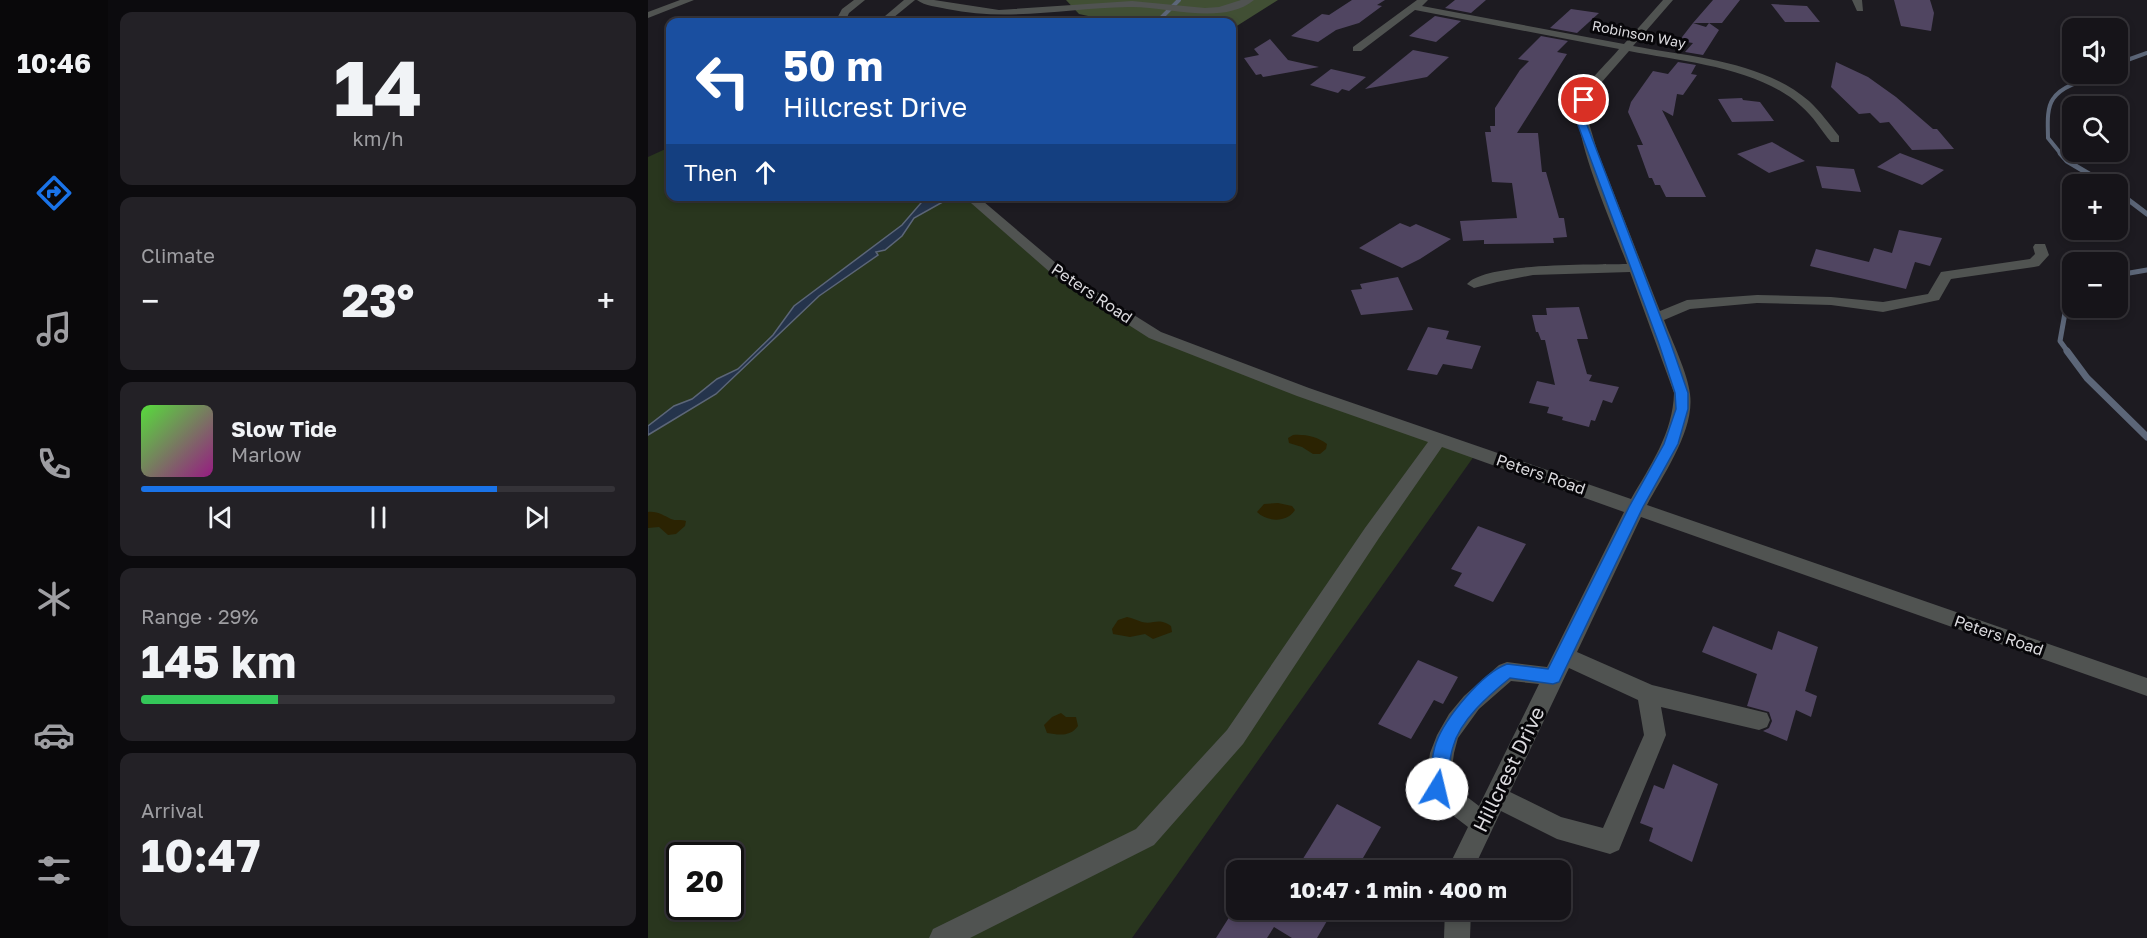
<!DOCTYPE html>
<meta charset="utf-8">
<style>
:root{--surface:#161419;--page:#232126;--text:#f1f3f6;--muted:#9e9ea2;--line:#353338;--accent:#1a73e8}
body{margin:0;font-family:"Golos Text",sans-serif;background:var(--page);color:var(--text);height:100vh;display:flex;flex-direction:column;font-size:22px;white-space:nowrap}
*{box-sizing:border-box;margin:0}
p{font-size:20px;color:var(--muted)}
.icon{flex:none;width:33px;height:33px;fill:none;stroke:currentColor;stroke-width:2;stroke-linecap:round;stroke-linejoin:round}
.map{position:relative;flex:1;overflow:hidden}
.panel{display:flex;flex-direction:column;gap:12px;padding:12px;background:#0c0b0e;width:540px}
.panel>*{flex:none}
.top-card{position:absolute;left:18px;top:18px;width:570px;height:183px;border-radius:12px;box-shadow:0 3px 9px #0003,0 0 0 2px var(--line);background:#1a4fa0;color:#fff;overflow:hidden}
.buttons{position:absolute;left:1414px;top:18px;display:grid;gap:12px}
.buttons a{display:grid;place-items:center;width:66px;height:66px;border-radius:12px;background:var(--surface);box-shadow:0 3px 9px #0003,0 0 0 2px var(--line);font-size:30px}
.speed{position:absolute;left:18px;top:842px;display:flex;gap:12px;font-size:30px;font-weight:700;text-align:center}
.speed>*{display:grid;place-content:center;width:78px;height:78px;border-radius:50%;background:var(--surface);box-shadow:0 3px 9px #0003,0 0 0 2px var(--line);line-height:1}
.speed .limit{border:3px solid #111;border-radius:9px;background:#fff;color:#111}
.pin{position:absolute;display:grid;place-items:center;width:51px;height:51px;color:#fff;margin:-26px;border:3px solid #fff;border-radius:50%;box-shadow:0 2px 6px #0007}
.me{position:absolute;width:66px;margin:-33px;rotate:9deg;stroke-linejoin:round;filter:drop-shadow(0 0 4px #0008)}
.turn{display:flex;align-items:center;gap:21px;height:126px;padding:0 18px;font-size:27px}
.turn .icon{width:78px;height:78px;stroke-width:2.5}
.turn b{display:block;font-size:42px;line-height:51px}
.then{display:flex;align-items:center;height:57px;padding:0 18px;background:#0003;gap:12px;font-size:22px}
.big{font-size:45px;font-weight:700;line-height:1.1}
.panel .card{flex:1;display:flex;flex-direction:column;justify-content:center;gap:9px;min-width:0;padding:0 21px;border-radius:12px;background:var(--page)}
.panel .dial{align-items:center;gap:0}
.dial b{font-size:78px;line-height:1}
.song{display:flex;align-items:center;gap:18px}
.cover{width:72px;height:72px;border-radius:9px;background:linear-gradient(135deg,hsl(110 70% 55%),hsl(310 70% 35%))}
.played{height:6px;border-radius:3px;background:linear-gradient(90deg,var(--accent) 75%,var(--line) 75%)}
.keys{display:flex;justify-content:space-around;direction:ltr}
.heat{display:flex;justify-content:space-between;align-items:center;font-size:33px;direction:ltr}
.charge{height:9px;border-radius:4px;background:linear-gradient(90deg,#34c759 29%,var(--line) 0)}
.trip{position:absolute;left:578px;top:860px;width:345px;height:60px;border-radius:12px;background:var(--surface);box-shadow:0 3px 9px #0003,0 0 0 2px var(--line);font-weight:700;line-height:60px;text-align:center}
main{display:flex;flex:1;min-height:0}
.dock{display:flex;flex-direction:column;width:108px;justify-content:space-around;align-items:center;background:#09080a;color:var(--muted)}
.dock .icon{width:42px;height:42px}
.dock .current{color:var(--accent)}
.dock b{font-size:27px;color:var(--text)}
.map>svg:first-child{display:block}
.green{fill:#29361e;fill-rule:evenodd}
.forest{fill:#414f34}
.sand{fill:#2b2302}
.water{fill:#25344c;stroke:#5c6678;stroke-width:1.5}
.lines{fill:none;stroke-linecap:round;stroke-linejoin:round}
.stream-far2{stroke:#5c6678;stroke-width:4}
.stream-far1{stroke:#5c6678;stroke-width:5}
.stream{stroke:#5c6678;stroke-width:7}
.building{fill:#504561}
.minor{fill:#505351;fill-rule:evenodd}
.route{fill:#1a73e8;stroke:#114b97;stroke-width:1.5}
.labels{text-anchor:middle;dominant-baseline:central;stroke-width:6;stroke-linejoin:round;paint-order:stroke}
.far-street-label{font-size:14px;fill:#dbdade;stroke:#070609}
.street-label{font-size:16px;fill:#dbdade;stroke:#070609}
.near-street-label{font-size:20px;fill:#dbdade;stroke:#070609}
</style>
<main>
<nav class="dock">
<b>10:46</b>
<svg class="icon current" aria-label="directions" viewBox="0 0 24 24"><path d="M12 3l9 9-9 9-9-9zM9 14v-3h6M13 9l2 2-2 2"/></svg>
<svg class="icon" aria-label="music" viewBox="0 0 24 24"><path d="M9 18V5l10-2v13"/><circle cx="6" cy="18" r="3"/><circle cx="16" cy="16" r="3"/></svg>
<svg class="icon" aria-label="phone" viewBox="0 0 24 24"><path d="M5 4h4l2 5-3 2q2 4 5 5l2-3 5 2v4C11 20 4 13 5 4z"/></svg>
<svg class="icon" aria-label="climate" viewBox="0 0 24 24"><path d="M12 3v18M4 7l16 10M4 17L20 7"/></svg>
<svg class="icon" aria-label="car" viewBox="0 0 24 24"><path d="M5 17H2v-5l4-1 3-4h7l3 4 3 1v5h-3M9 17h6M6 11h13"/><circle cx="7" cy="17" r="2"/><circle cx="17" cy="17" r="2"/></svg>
<svg class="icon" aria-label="filters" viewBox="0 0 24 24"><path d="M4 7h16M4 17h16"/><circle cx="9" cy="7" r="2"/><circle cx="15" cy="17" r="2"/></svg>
</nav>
<section class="panel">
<div class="card dial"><b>14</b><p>km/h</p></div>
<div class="card"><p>Climate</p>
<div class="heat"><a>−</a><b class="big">23°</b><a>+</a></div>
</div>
<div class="card">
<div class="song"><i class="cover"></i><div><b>Slow Tide</b><p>Marlow</p></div></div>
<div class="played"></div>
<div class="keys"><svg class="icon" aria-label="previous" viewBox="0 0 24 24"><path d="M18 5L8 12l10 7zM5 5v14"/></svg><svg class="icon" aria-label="pause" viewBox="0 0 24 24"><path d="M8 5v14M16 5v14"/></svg><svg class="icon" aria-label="next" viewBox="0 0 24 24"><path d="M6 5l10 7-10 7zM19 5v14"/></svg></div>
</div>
<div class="card"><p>Range · 29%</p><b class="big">145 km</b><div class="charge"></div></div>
<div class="card"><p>Arrival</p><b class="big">10:47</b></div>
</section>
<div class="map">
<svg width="1499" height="938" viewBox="0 0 1499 938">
<rect width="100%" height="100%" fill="#1d1b21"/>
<path class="green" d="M22 147V196L322 197 417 278 507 335 829 452 484 938H0V157ZM32 855H82V906H32Z"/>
<path class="forest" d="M418 0H630L584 29V22H461L463 21 431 14Z"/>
<g class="sand">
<path d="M645 435C657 434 670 437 679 444L678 449 672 454H665L654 447 641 443 640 438Z"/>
<path d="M630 503 644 506 647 510C639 523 619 522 609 512L616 504Z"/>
<path d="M0 512C10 511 16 516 23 519 27 521 34 519 38 521L37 526 28 534 20 535 11 527 0 528Z"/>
<path d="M479 617C485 618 488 620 494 622 506 625 510 617 523 626L524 632 505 639 497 634 482 637 465 634 464 629 470 620Z"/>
<path d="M413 713 418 717H428L430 726C422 737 411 735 399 733L396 725 404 717Z"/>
</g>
<path class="water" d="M279 196 298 197 300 199 266 218 254 236 237 250 228 252 230 255 171 296 68 394 0 435V426L26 406 44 399 69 379 90 369 125 335 146 306 254 225Z"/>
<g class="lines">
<g class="stream-far2">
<path d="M509 22 531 0"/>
<path d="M1470 68 1482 59 1499 53"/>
<path d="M1413 154 1400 138C1400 127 1398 109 1405 99 1415 84 1441 79 1457 74"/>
</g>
<g class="stream-far1">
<path d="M1412 153 1419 161 1458 184"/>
<path d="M1470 192 1499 214"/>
<path d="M1470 275 1499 270"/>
<path d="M1420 352 1412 341 1417 313 1425 296"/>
</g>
<path class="stream" d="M1419 351 1439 378 1499 437"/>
</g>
<g class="building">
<path d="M704 0H737L729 5 734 6 711 23 688 30 670 42 643 36 674 14 681 15Z"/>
<path d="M807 0H838L823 13 797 8Z"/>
<path d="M1065 0H1092L1074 23H1061L1071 30 1055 55 1037 52 1045 43 1031 41 1045 23 1058 27 1061 23H1045Z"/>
<path d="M1246 0H1282L1286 13 1283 31 1253 26Z"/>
<path d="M1123 4 1159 6 1172 22H1137Z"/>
<path d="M923 9 951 13 929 33 902 28Z"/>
<path d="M787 16 813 21 788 42 761 36Z"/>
<path d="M893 36 920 41 909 52 919 54 869 133H890L894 172H898L911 218H916L919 237 905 238 906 243 836 244V240L815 241 812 221 869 218 864 183 844 182 837 132H843L842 126H847V108L872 70 881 61 870 59Z"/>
<path d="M622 39 640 60 671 67 615 77 613 74 608 75 596 58 611 55 606 49Z"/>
<path d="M765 50 801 57 779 77 717 89Z"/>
<path d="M1030 62 1048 65 1043 74 1049 75 1035 95 1029 94 1025 116 1014 110 1058 197H1018L1012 185H1007L1004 178H1001L989 145H995L980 112 983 102 1005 71 1020 74Z"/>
<path d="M1188 62 1220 77 1248 97 1285 129H1289L1306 149 1264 150 1241 122 1232 123 1222 113 1211 114 1183 87Z"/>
<path d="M683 69 718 77 701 91 694 89 690 93 662 85Z"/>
<path d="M1094 98 1095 100 1112 102 1126 121 1084 122 1070 99Z"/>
<path d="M1124 142 1157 161 1121 173 1089 154Z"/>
<path d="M1252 153 1296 170 1274 185 1229 167Z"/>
<path d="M1168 166 1206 169 1213 192 1174 188Z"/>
<path d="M752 223 762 227 768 224 803 239 772 259 754 268 711 248Z"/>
<path d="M1251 230 1294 238 1282 266 1267 262 1258 289 1162 266 1168 249 1221 262 1226 248 1244 253Z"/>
<path d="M750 277 765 310 713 315 703 290 714 289 712 284Z"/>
<path d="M931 307 940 339H929L939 374 944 375 941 381 971 387 964 403 955 400 947 421 943 420 941 427 914 420 915 417 899 413 901 407 881 403 889 381 907 385 897 340H893L890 332H888L884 315H899L898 308Z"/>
<path d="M780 327 801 331 798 339 833 346 824 369 795 364 789 375 759 370Z"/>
<path d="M830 526 878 544 845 602 806 586 814 573 803 569Z"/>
<path d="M1065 626 1124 650 1130 631 1170 647 1157 691 1169 696 1163 717 1148 710 1139 741 1115 731 1121 728 1124 721 1121 712 1099 706 1109 674 1054 652Z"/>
<path d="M770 660 810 677 795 704 786 700 763 739 730 724Z"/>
<path d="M1025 764 1070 784 1044 862 1001 841 1005 828 992 823 1006 785 1016 789Z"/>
<path d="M689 804 733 827 708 870H648Z"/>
<path d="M587 908 603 916 593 909H686L669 938H644L626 927 619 938H568Z"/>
</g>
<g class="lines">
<g class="minor">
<path d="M32 0H46L0 18V12Z"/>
<path d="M206 0H217L201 13 197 22H187L194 9Z"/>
<path d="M256 0H267L240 22H230Z"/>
<path d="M269 0H286L351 10 484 1 557 8 571 7 593 0H606C575 26 518 6 481 7 419 8 361 22 299 9 290 7 277 6 269 0Z"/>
<path d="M769 0H780L774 6 976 44 1015 0H1025L985 46C1044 57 1114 61 1161 101 1172 111 1182 125 1191 136V142H1183C1173 130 1165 116 1153 106 1110 67 1036 62 981 51L946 91 941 106 940 120 949 150 1012 311 1039 300 1109 295 1183 297 1235 302 1280 294 1293 272 1382 259 1387 254 1385 247 1387 244H1397L1401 255 1391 266 1386 267 1303 279 1291 300 1286 301 1235 312 1183 305 1109 303 1042 309 1016 320C1024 341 1040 374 1042 394 1047 430 1015 475 999 505L1499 678V696L993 517 929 652 1004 685 1119 713 1122 720 1119 727 1111 730 1013 707 1018 735 971 850 962 854 909 839 853 811 825 870H799L820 827 781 797 777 789 782 753 789 735 801 714 816 696 851 665 859 662 899 667 976 512 794 447 731 538 595 744 506 845 322 938H281L285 929 488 829 579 730 717 528 780 442 649 396 501 338 412 281 315 196H329L422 275 513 332 661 388 983 499C1002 466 1025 433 1026 393L982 272 885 275 849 282 826 288 819 284C838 262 948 265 979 264 967 231 921 129 931 100 938 81 958 65 971 49L767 10 713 51H705V47ZM921 668 990 700 996 735 955 828 913 817 862 792ZM863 681 891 684 831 806 802 784 806 753 810 738 831 709Z"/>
<path d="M1204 0H1214L1215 11H1209Z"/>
<path d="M797 909H823L822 938H796Z"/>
</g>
</g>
<path class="route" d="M936 97 940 100 937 113 939 125 1023 344 1040 393V409L1030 444 995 507 911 682 905 684 862 678C841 695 812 720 805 747 801 760 800 776 798 789L796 795 789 798 783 795 780 789C783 775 783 757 788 743 797 718 834 673 859 664L900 669 981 507 1016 444 1028 409 1027 393 1011 344 930 125 929 113 931 100Z"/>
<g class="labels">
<g class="far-street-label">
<text transform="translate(991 34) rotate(11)">Robinson Way</text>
</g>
<g class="street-label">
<text transform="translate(444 293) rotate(34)">Peters Road</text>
<text transform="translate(893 474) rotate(19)">Peters Road</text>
<text transform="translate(1351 635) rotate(19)">Peters Road</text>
</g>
<g class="near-street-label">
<text transform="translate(860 769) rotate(-64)">Hillcrest Drive</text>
</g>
</g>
</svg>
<div class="buttons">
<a><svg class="icon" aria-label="sound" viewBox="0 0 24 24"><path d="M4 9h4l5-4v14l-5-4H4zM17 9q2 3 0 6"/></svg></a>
<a><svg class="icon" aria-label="search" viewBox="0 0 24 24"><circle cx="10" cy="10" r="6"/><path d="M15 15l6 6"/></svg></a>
<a>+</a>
<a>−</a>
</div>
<div class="speed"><div class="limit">20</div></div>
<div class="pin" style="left:936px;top:100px;background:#d93025"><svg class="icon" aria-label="arrive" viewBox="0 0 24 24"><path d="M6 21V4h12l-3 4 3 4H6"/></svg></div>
<svg class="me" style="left:789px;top:789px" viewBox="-20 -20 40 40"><circle r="19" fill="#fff"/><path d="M0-13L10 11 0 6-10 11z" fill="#1a73e8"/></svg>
<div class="trip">10:47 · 1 min · 400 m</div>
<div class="top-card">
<div class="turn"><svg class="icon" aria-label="left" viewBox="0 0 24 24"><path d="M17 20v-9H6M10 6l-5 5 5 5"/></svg><div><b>50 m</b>Hillcrest Drive</div></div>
<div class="then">Then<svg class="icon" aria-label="ahead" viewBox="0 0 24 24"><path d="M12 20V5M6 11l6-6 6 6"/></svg></div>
</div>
</div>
</main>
